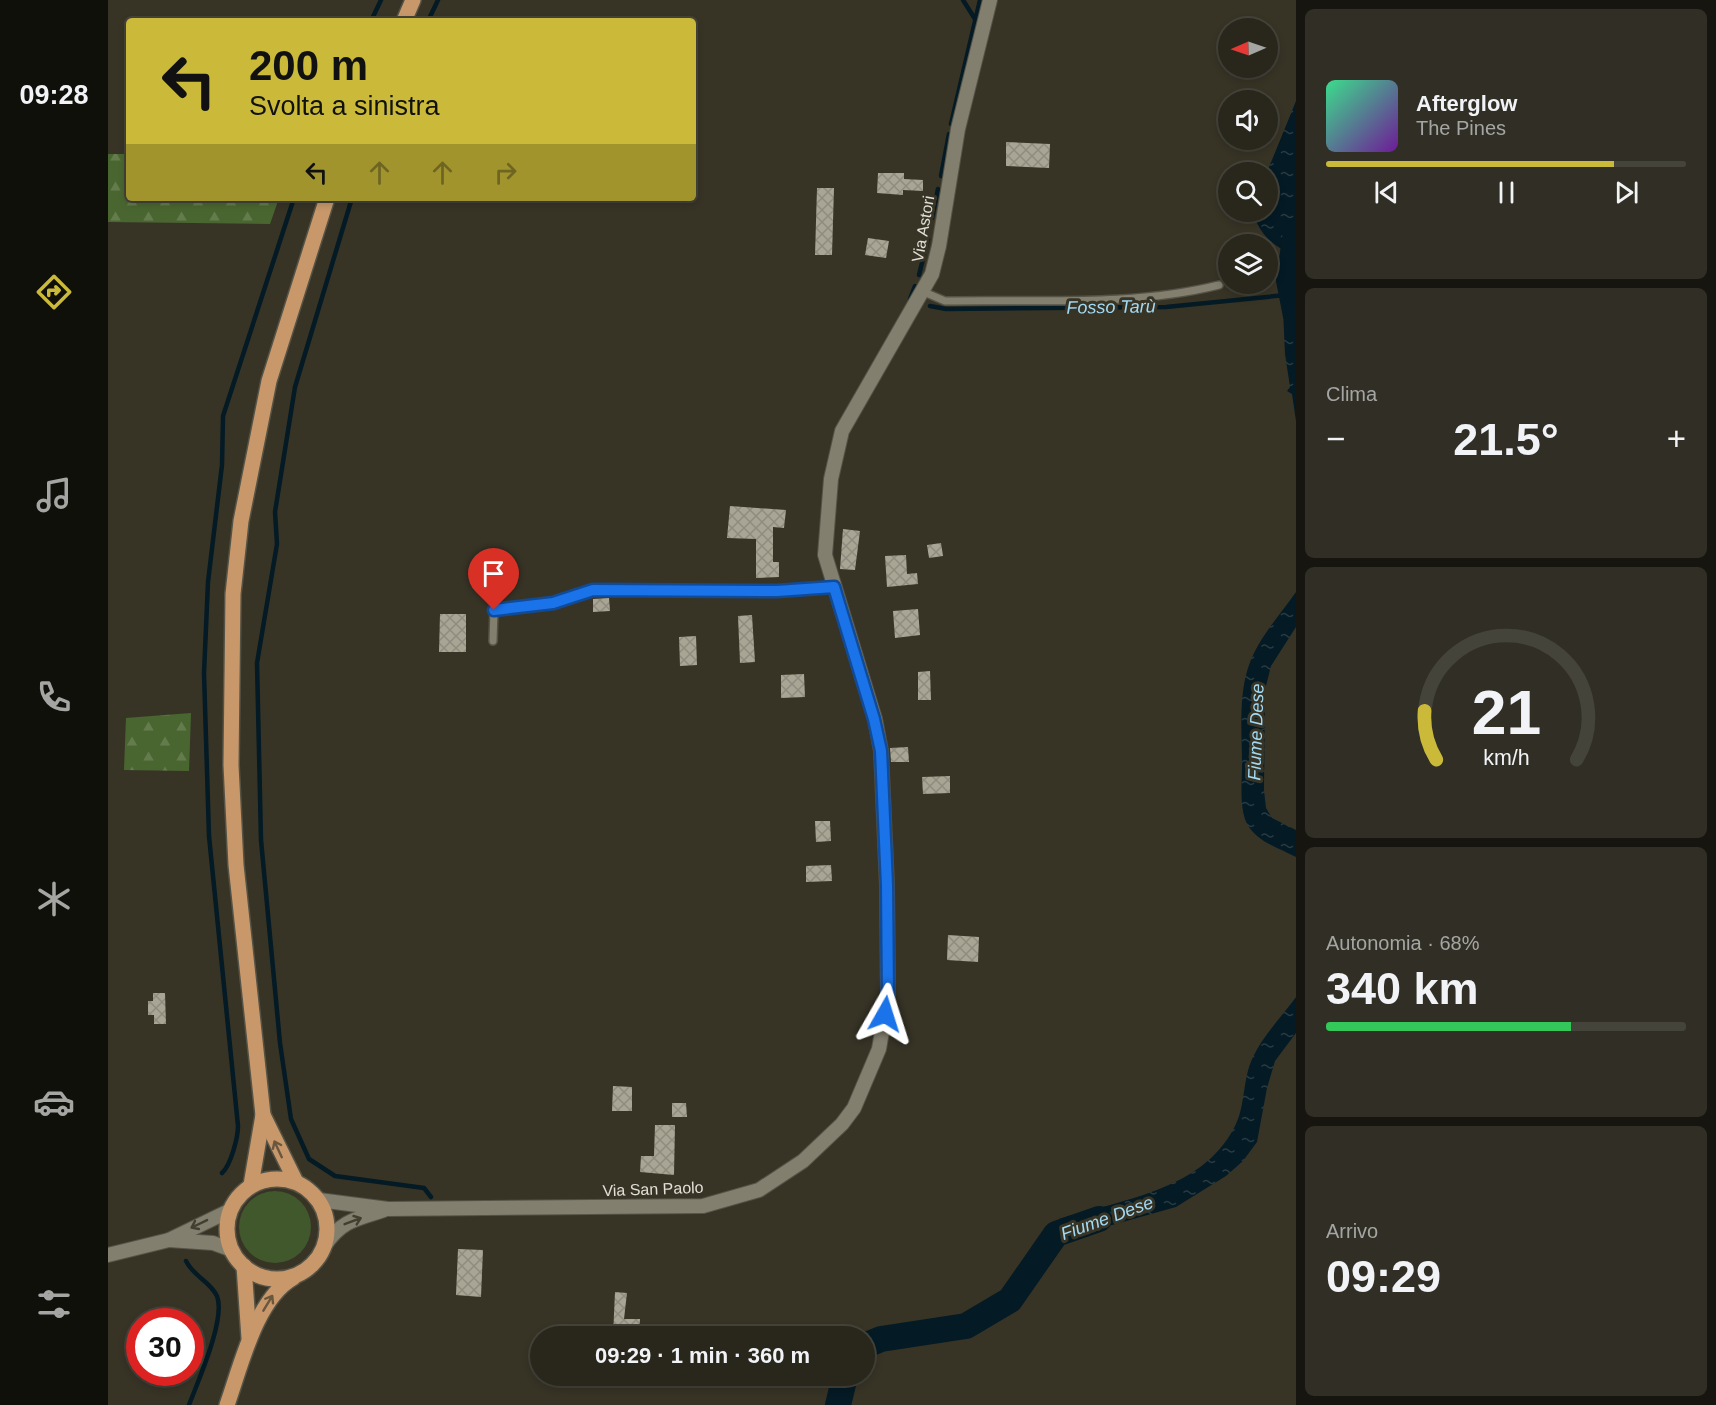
<!DOCTYPE html>
<html lang="it">
<meta charset="utf-8">
<style>
:root{--surface:#29271c;--page:#312f25;--text:#f1f3f6;--muted:#a5a5a3;--line:#45443b;--accent:#cbba39}
body{margin:0;font-family:Helvetica,sans-serif;background:var(--page);color:var(--text);height:100vh;display:flex;flex-direction:column;font-size:22px;white-space:nowrap}
*{box-sizing:border-box;margin:0}
p{font-size:20px;color:var(--muted)}
.icon{flex:none;width:33px;height:33px;fill:none;stroke:currentColor;stroke-width:2;stroke-linecap:round;stroke-linejoin:round}
.map{position:relative;flex:1;overflow:hidden}
.details{display:flex;flex-direction:column;gap:9px;padding:9px;background:#17150f;width:420px}
.details>*{flex:none}
.top-card{position:absolute;left:18px;top:18px;width:570px;height:183px;border-radius:6px;box-shadow:0 3px 9px #0003,0 0 0 2px var(--line);background:#cbba39;color:#111;overflow:hidden}
.needle{width:39px;rotate:268deg}
.buttons{position:absolute;left:1110px;top:18px;display:grid;gap:12px}
.buttons a{display:grid;place-items:center;width:60px;height:60px;border-radius:50%;background:var(--surface);box-shadow:0 3px 9px #0003,0 0 0 2px var(--line);font-size:30px}
.speed{position:absolute;left:18px;top:1308px;display:flex;gap:12px;font-size:30px;font-weight:700;text-align:center}
.speed>*{display:grid;place-content:center;width:78px;height:78px;border-radius:50%;background:var(--surface);box-shadow:0 3px 9px #0003,0 0 0 2px var(--line);line-height:1}
.speed .limit{border:9px solid #d22;background:#fff;color:#111}
.pin{position:absolute;display:grid;place-items:center;width:51px;height:51px;color:#fff;margin:-62px -26px;border-radius:50% 50% 50% 0;rotate:-45deg;box-shadow:0 0 6px #0007}
.pin .icon{rotate:45deg}
.me{position:absolute;width:66px;margin:-33px;rotate:6deg;stroke-linejoin:round;filter:drop-shadow(0 0 4px #0008)}
.turn{display:flex;align-items:center;gap:21px;height:126px;padding:0 24px;font-size:27px}
.turn .icon{width:78px;height:78px;stroke-width:2.5}
.turn b{display:block;font-size:42px;line-height:51px}
.lanes{display:flex;align-items:center;height:57px;padding:0 24px;background:#0003;justify-content:center;gap:30px;direction:ltr}
.lanes .off{opacity:.35}
.big{font-size:45px;font-weight:600;line-height:1.1}
.details .widget{flex:1;display:flex;flex-direction:column;justify-content:center;gap:9px;min-width:0;padding:0 21px;border-radius:9px;background:var(--page)}
.details .dial{align-items:center;gap:0}
.dial svg{height:156px;overflow:visible;fill:none;stroke:var(--line);stroke-width:7;stroke-linecap:round;text-anchor:middle}
.dial text{fill:var(--text);stroke:none}
.song{display:flex;align-items:center;gap:18px}
.cover{width:72px;height:72px;border-radius:9px;background:linear-gradient(135deg,hsl(150 70% 55%),hsl(280 70% 35%))}
.played{height:6px;border-radius:3px;background:linear-gradient(90deg,var(--accent) 80%,var(--line) 80%)}
.keys{display:flex;justify-content:space-around;direction:ltr}
.heat{display:flex;justify-content:space-between;align-items:center;font-size:33px;direction:ltr}
.charge{height:9px;border-radius:4px;background:linear-gradient(90deg,#34c759 68%,var(--line) 0)}
.trip{position:absolute;left:422px;top:1326px;width:345px;height:60px;border-radius:30px;background:var(--surface);box-shadow:0 3px 9px #0003,0 0 0 2px var(--line);font-weight:600;line-height:60px;text-align:center}
main{display:flex;flex:1;min-height:0}
.dock{display:flex;flex-direction:column;width:108px;justify-content:space-around;align-items:center;background:#10100b;color:var(--muted)}
.dock .icon{width:42px;height:42px}
.dock .current{color:var(--accent)}
.dock b{font-size:27px;color:var(--text)}
.map>svg:first-child{display:block}
.green{fill:#41572c}
.forest{fill:url(#forest-firs)}
.water{fill:url(#water-ripples)}
.lines{fill:none;stroke-linecap:round;stroke-linejoin:round}
.stream{stroke:#041a24;stroke-width:4.5}
.river{stroke:#041a24;stroke-width:26}
.building{fill:url(#building-cross-hatch)}
.service-casing{stroke:#555346;stroke-width:10}
.minor-casing{stroke:#555346;stroke-width:16}
.primary-casing{stroke:#555346;stroke-width:18}
.service{stroke:#827f6f;stroke-width:7}
.minor{stroke:#827f6f;stroke-width:14}
.primary{stroke:#c8986a;stroke-width:15}
.oneway{stroke:#6a573e}
.oneway2{stroke:#423f31}
.route-casing{stroke:#114b97;stroke-width:15}
.route{stroke:#1a73e8;stroke-width:10}
.labels{text-anchor:middle;dominant-baseline:central;stroke-width:6;stroke-linejoin:round;paint-order:stroke}
.street-label{font-size:16px;fill:#e1dfd6;stroke:#373426}
.water-label{font-size:18px;font-style:italic;fill:#a1daf5;stroke:#373426}
</style>
<main>
<nav class="dock">
<b>09:28</b>
<svg class="icon current" aria-label="directions" viewBox="0 0 24 24"><path d="M12 3l9 9-9 9-9-9zM9 14v-3h6M13 9l2 2-2 2"/></svg>
<svg class="icon" aria-label="music" viewBox="0 0 24 24"><path d="M9 18V5l10-2v13"/><circle cx="6" cy="18" r="3"/><circle cx="16" cy="16" r="3"/></svg>
<svg class="icon" aria-label="phone" viewBox="0 0 24 24"><path d="M5 4h4l2 5-3 2q2 4 5 5l2-3 5 2v4C11 20 4 13 5 4z"/></svg>
<svg class="icon" aria-label="climate" viewBox="0 0 24 24"><path d="M12 3v18M4 7l16 10M4 17L20 7"/></svg>
<svg class="icon" aria-label="car" viewBox="0 0 24 24"><path d="M5 17H2v-5l4-1 3-4h7l3 4 3 1v5h-3M9 17h6M6 11h13"/><circle cx="7" cy="17" r="2"/><circle cx="17" cy="17" r="2"/></svg>
<svg class="icon" aria-label="filters" viewBox="0 0 24 24"><path d="M4 7h16M4 17h16"/><circle cx="9" cy="7" r="2"/><circle cx="15" cy="17" r="2"/></svg>
</nav>
<div class="map">
<svg width="1188" height="1405" viewBox="0 0 1188 1405">
<defs>
<pattern id="forest-firs" width="22" height="20" patternUnits="userSpaceOnUse" patternTransform="scale(1.5)"><rect width="22" height="20" fill="#4a6630"/><path d="M5 1l3.5 6h-7zM16 11l3.5 6h-7z" fill="#647b4d"/></pattern>
<pattern id="water-ripples" width="26" height="14" patternUnits="userSpaceOnUse" patternTransform="scale(1.5)"><rect width="26" height="14" fill="#041a24"/><path d="M2 4q2-2 4 0t4 0M15 11q2-2 4 0t4 0" fill="none" stroke="#283b43"/></pattern>
<pattern id="building-cross-hatch" width="8" height="8" patternUnits="userSpaceOnUse" patternTransform="scale(1.5)"><rect width="8" height="8" fill="#a8a594"/><path d="M0 0l8 8M0 8l8-8" fill="none" stroke="#8f8c7f"/></pattern>
</defs>
<rect width="100%" height="100%" fill="#373426"/>
<circle class="green" cx="167" cy="1227" r="36"/>
<g class="forest">
<path d="M0 154H21V198H171L162 224 0 222Z"/>
<path d="M83 713 81 771 16 770 18 718Z"/>
</g>
<g class="water">
<path d="M1188 101V255C1167 249 1150 233 1145 212H1160L1159 172Z"/>
<path d="M1174 290 1188 292V421L1184 394 1179 391 1182 387 1177 354Z"/>
<path d="M1188 592V627L1163 666 1157 690 1156 790 1158 808 1164 818 1188 830V857C1171 848 1149 842 1139 824 1131 807 1134 783 1134 765 1134 728 1129 687 1146 653 1157 631 1174 612 1188 592Z"/>
<path d="M1188 997V1033L1167 1061 1159 1088 1149 1142 1135 1161 1118 1176 1068 1207 965 1236 951 1219C1012 1200 1093 1191 1126 1128 1138 1107 1134 1079 1145 1057 1155 1036 1174 1016 1188 997Z"/>
</g>
<g class="lines">
<g class="stream">
<path d="M855 0 867 19"/>
<path d="M263 21 273 0"/>
<path d="M320 21 330 0"/>
<path d="M843 124 872 0"/>
<path d="M833 176 841 134"/>
<path d="M244 198 187 387 167 512 169 544 149 663 153 840 172 1043 183 1119 201 1159 227 1176 316 1188 323 1197"/>
<path d="M824 218 830 189"/>
<path d="M811 275 820 239"/>
<path d="M805 300 802 299 807 286"/>
<path d="M822 306 838 309 1058 307 1178 295"/>
<path d="M114 1173C123 1165 130 1137 130 1126L101 836 96 673 100 582 114 465 115 416 186 198"/>
<path d="M78 1261C86 1277 102 1281 109 1296 118 1319 90 1381 81 1405"/>
</g>
<g class="river">
<path d="M1188 233 1181 280 1188 316"/>
<path d="M756 1346 773 1339 858 1326 902 1300 948 1234 991 1219"/>
<path d="M730 1405 737 1376"/>
</g>
</g>
<g class="building">
<path d="M898 142 942 144 941 168 898 166Z"/>
<path d="M770 173H796V179L815 180V191L795 190V195L769 193Z"/>
<path d="M709 188H726L724 255H707Z"/>
<path d="M760 238 781 241 778 258 757 255Z"/>
<path d="M622 506 678 510 676 528 665 527V562H671V577L648 578V539L619 538Z"/>
<path d="M735 529 752 531 747 570 732 569Z"/>
<path d="M833 543 835 556 821 558 819 545Z"/>
<path d="M798 555 799 574 809 573 810 584 779 587 777 556Z"/>
<path d="M501 598 502 611 485 612V599Z"/>
<path d="M810 609 812 635 787 638 785 611Z"/>
<path d="M332 614H358V652H331Z"/>
<path d="M644 615 647 662 632 663 630 616Z"/>
<path d="M588 636 589 665 572 666 571 637Z"/>
<path d="M822 671 823 700H810V672Z"/>
<path d="M696 674 697 697 673 698V675Z"/>
<path d="M800 747 801 762H783L782 748Z"/>
<path d="M842 776V793L815 794 814 777Z"/>
<path d="M707 821H722L723 841 708 842Z"/>
<path d="M723 865 724 881 698 882V866Z"/>
<path d="M840 935 871 937 870 962 839 960Z"/>
<path d="M45 993H57L58 1024H46V1015H40V1001H45Z"/>
<path d="M505 1086 524 1087V1111H504Z"/>
<path d="M564 1103H578L579 1117H564Z"/>
<path d="M547 1125H567L566 1175 532 1172 533 1156H546Z"/>
<path d="M350 1249 375 1250 373 1297 348 1295Z"/>
<path d="M507 1292 519 1293 516 1319H532L531 1336H505Z"/>
</g>
<g class="lines">
<defs>
<g id="service">
<path d="M816 292 837 301C927 299 1023 307 1111 285"/>
<path d="M385 641 386 610 445 603 485 590 669 591 726 587"/>
</g>
<g id="minor">
<path d="M211 1200 280 1209 595 1206 651 1190 695 1161 734 1124 746 1108 771 1049 780 997 779 885 773 751 767 719 717 555 723 479 734 431 824 274 831 246 850 129 882 0"/>
<path d="M61 1240 105 1243 124 1250"/>
<path d="M217 1245C234 1220 249 1219 276 1210"/>
<path d="M0 1255 61 1240 123 1210"/>
</g>
<g id="primary">
<path d="M296 21 305 0"/>
<path d="M155 1115 188 1182"/>
<circle cx="169" cy="1229" r="50"/>
<path d="M143 1185 155 1115 128 865 123 765 125 594 133 521 161 381 219 198"/>
<path d="M136 1266 141 1338"/>
<path d="M119 1405C133 1366 148 1299 185 1278"/>
</g>
</defs>
<use href="#service" class="service-casing"/>
<use href="#minor" class="minor-casing"/>
<use href="#primary" class="primary-casing"/>
<use href="#service" class="service"/>
<use href="#minor" class="minor"/>
<use href="#primary" class="primary"/>
</g>
<defs><path id="oneway-shaft" d="M-6 0H5M1.5-3L5.5 0L1.5 3" fill="none" stroke-width="1.6" stroke-linecap="round" stroke-linejoin="round" transform="scale(1.5)"/></defs>
<g class="oneway">
<use href="#oneway-shaft" transform="translate(170 1149) rotate(-115)"/>
<use href="#oneway-shaft" transform="translate(160 1303) rotate(-59)"/>
</g>
<g class="oneway2">
<use href="#oneway-shaft" transform="translate(245 1221) rotate(-21)"/>
<use href="#oneway-shaft" transform="translate(91 1224) rotate(154)"/>
</g>
<g class="lines">
<defs>
<path id="route" d="M386 610 445 603 485 590 669 591 726 587 766 719 773 751 779 885 780 997 777 1014"/>
</defs>
<use href="#route" class="route-casing"/>
<use href="#route" class="route"/>
</g>
<g class="labels">
<g class="street-label">
<text transform="translate(815 229) rotate(-80)">Via Astori</text>
<text transform="translate(545 1189) rotate(-2)">Via San Paolo</text>
</g>
<g class="water-label">
<text transform="translate(1003 307) rotate(-1)">Fosso Tarù</text>
<text transform="translate(1148 732) rotate(-88)">Fiume Dese</text>
<text transform="translate(999 1218) rotate(-20)">Fiume Dese</text>
</g>
</g>
</svg>
<div class="buttons">
<a><svg class="needle" viewBox="-14 -14 28 28"><path d="M0-13l5 13h-10z" fill="#e53935"/><path d="M0 13l5-13h-10z" fill="#a5a5a3"/></svg></a>
<a><svg class="icon" aria-label="sound" viewBox="0 0 24 24"><path d="M4 9h4l5-4v14l-5-4H4zM17 9q2 3 0 6"/></svg></a>
<a><svg class="icon" aria-label="search" viewBox="0 0 24 24"><circle cx="10" cy="10" r="6"/><path d="M15 15l6 6"/></svg></a>
<a><svg class="icon" aria-label="layers" viewBox="0 0 24 24"><path d="M12 4l9 5-9 5-9-5zM3 14l9 5 9-5"/></svg></a>
</div>
<div class="speed"><div class="limit">30</div></div>
<div class="pin" style="left:386px;top:610px;background:#d93025"><svg class="icon" aria-label="arrive" viewBox="0 0 24 24"><path d="M6 21V4h12l-3 4 3 4H6"/></svg></div>
<svg class="me" style="left:777px;top:1014px" viewBox="-20 -20 40 40"><path d="M0-17L14 15 0 8-14 15z" fill="#1a73e8" stroke="#fff" stroke-width="4"/></svg>
<div class="trip">09:29 · 1 min · 360 m</div>
<div class="top-card">
<div class="turn"><svg class="icon" aria-label="left" viewBox="0 0 24 24"><path d="M17 20v-9H6M10 6l-5 5 5 5"/></svg><div><b>200 m</b>Svolta a sinistra</div></div>
<div class="lanes"><svg class="icon" aria-label="left" viewBox="0 0 24 24"><path d="M17 20v-9H6M10 6l-5 5 5 5"/></svg><svg class="icon off" aria-label="ahead" viewBox="0 0 24 24"><path d="M12 20V5M6 11l6-6 6 6"/></svg><svg class="icon off" aria-label="ahead" viewBox="0 0 24 24"><path d="M12 20V5M6 11l6-6 6 6"/></svg><svg class="icon off" aria-label="right" viewBox="0 0 24 24"><path d="M7 20v-9h11M14 6l5 5-5 5"/></svg></div>
</div>
</div>
<section class="details">
<div class="widget">
<div class="song"><i class="cover"></i><div><b>Afterglow</b><p>The Pines</p></div></div>
<div class="played"></div>
<div class="keys"><svg class="icon" aria-label="previous" viewBox="0 0 24 24"><path d="M18 5L8 12l10 7zM5 5v14"/></svg><svg class="icon" aria-label="pause" viewBox="0 0 24 24"><path d="M8 5v14M16 5v14"/></svg><svg class="icon" aria-label="next" viewBox="0 0 24 24"><path d="M6 5l10 7-10 7zM19 5v14"/></svg></div>
</div>
<div class="widget"><p>Clima</p>
<div class="heat"><a>−</a><b class="big">21.5°</b><a>+</a></div>
</div>
<div class="widget dial"><svg viewBox="0 0 100 80">
<path d="M14 69A42 42 0 1 1 86 69"/>
<path d="M14 69A42 42 0 0 1 8 44" stroke="#cbba39"/>
<text x="50" y="56" font-size="32" font-weight="700">21</text>
<text x="50" y="72" font-size="11">km/h</text>
</svg></div>
<div class="widget"><p>Autonomia · 68%</p><b class="big">340 km</b><div class="charge"></div></div>
<div class="widget"><p>Arrivo</p><b class="big">09:29</b></div>
</section>
</main>
